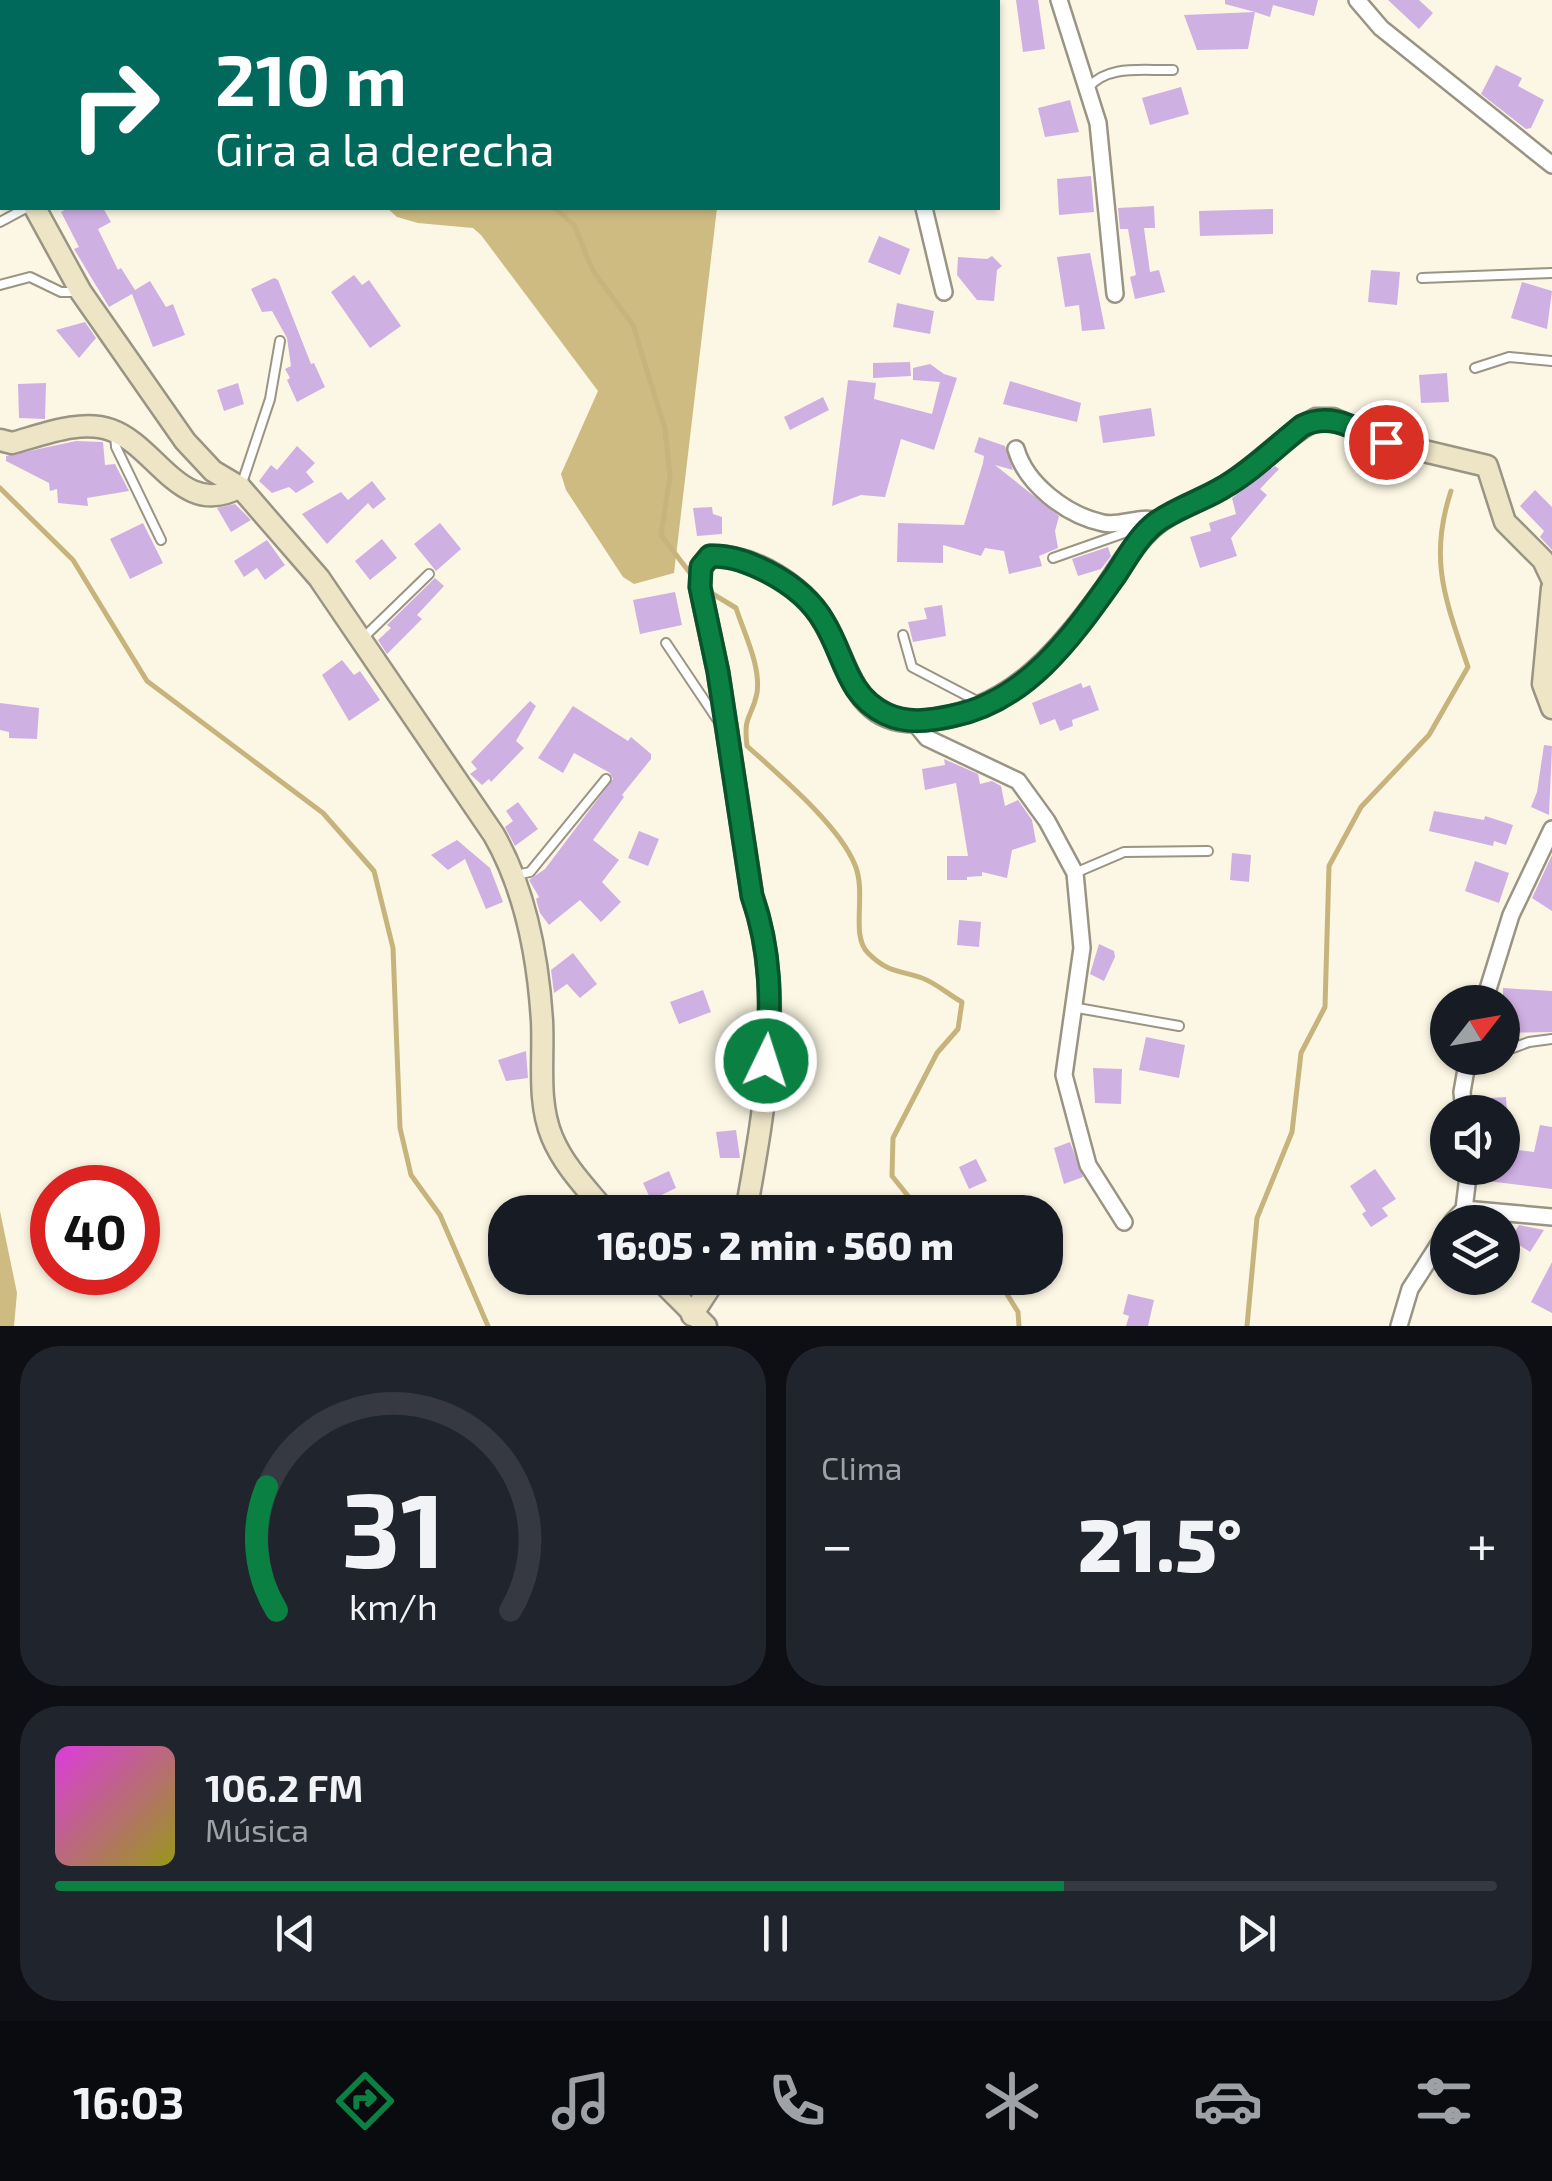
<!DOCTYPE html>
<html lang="es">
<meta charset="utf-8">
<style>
:root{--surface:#171b24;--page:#20242c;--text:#f1f3f6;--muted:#9ea1a6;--line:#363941;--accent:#0b8043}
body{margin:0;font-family:"Exo 2",sans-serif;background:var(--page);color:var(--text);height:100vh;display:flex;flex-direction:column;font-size:38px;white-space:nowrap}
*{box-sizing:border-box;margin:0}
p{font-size:32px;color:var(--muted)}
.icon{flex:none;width:55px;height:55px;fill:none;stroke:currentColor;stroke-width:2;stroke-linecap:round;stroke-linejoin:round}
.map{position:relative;height:1326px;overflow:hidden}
.sheet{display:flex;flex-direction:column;gap:20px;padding:20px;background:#0d0f14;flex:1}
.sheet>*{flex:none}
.guide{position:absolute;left:0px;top:0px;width:1000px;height:210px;box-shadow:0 2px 8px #0004;background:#00695c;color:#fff;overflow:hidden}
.needle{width:65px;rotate:59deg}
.controls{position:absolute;left:1430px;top:985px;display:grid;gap:20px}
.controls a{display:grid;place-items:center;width:90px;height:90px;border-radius:50%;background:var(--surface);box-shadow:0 2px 8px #0004;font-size:50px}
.speed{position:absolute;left:30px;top:1165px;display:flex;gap:20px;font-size:50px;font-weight:700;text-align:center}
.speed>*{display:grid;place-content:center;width:130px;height:130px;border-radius:50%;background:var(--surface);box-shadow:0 2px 8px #0004;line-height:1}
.speed .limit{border:15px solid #d22;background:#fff;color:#111}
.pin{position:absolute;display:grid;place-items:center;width:85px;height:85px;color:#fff;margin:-42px;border:5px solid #fff;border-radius:50%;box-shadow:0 2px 10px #0007}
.me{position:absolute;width:110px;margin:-55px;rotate:4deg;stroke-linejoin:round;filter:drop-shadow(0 0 8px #0008)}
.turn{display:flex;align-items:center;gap:35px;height:210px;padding:0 50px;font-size:45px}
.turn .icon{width:130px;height:130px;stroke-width:2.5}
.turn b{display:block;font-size:70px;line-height:85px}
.big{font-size:75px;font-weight:800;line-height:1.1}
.sheet .card{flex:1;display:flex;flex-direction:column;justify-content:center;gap:15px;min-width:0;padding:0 35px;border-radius:40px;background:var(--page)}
.sheet .dial{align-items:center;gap:0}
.dial svg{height:260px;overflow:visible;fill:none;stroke:var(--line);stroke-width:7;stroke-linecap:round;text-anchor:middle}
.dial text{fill:var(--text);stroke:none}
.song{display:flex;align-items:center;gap:30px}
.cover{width:120px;height:120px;border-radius:15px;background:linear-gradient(135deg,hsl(300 70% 55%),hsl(60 70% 35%))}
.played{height:10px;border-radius:5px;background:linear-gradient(90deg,var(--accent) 70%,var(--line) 70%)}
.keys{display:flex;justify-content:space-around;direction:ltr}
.heat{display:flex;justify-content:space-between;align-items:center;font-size:55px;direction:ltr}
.sheet .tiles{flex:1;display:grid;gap:20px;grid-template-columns:1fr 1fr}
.card:last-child{grid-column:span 2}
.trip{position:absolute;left:488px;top:1195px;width:575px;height:100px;border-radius:40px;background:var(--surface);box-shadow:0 2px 8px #0004;font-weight:800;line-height:100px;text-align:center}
.tab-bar{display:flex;height:160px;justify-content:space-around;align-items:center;background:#090b0e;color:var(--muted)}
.tab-bar .icon{width:70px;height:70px}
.tab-bar .current{color:var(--accent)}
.tab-bar b{font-size:45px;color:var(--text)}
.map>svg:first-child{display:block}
.forest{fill:#cdbb82}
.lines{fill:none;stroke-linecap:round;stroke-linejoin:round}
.stream{stroke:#c6b47c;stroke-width:5}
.building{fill:#cfb0e2}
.lane-casing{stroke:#999483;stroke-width:12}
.street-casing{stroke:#999483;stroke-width:20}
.secondary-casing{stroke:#999483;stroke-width:25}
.lane{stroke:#fff;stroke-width:8}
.street{stroke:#fff;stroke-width:15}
.secondary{stroke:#eee5c7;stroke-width:20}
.route-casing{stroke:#07532c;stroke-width:25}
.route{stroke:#0b8043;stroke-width:18}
</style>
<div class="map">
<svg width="1552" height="1326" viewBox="0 0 1552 1326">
<rect width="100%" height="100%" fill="#fcf7e4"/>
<g class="forest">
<path d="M387 208H717L674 573 634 584 623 577 566 490 561 474 598 391 481 235 473 228 418 223 397 217Z"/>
<path d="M0 1211 17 1293 14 1326H0Z"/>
</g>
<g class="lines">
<g class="stream">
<path d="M480 0 481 2"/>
<path d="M555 208 574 225 593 271 633 325 665 429 670 476 661 535 693 577"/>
<path d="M0 488 73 560 147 681 323 813 374 871 393 948 400 1128 411 1175 440 1215 488 1326"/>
<path d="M708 591 736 608C744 633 761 666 757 693 752 719 743 713 747 746 779 775 839 825 855 865 867 894 850 935 868 953 888 973 899 970 922 978 936 983 949 995 962 1002L958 1029 937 1053 893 1138 892 1176 921 1212"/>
<path d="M997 1278 1018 1312 1019 1326"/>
<path d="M1247 1326 1257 1218 1292 1132 1301 1053 1325 1007 1329 866 1361 807 1429 735 1468 667C1446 601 1428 560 1451 491"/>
</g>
</g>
<g class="building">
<path d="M1016 0H1038L1045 49 1023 52Z"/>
<path d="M1225 0H1318L1314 16 1273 5 1270 17 1255 12 1248 49 1197 50 1184 15 1255 12 1225 4Z"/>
<path d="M1388 0H1419L1433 13 1419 29Z"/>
<path d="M1496 65 1522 78 1518 86 1544 100 1531 128 1526 129 1481 94Z"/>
<path d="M1181 87 1189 114 1150 125 1142 98Z"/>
<path d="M1070 100 1079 132 1045 137 1038 108Z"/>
<path d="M1091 176 1094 212 1059 215 1057 179Z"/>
<path d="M1154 206 1155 228H1144L1150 272 1159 270 1165 292 1135 299 1130 277 1136 275 1128 229H1120L1118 208Z"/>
<path d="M68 208H103L111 222 98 229 118 270 121 268 135 290 150 281 166 307 173 304 185 335 153 347 132 294 109 307 74 249 79 247 61 212Z"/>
<path d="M1273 209V234L1200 236 1199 211Z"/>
<path d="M879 236 910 249 900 275 868 262Z"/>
<path d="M1090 253 1105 329 1082 331 1079 305 1065 307 1057 257Z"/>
<path d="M992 256 1002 266 997 270 994 301 977 300 957 275 958 257 987 259Z"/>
<path d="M1371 270 1400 272 1397 305 1368 302Z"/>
<path d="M354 275 362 285 369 280 401 326 370 348 331 292Z"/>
<path d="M274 278 278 280 311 364 314 363 325 387 297 402 287 380 290 378 285 369 291 366 287 338 272 311 262 312 251 289Z"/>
<path d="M1522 282 1552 291 1547 329 1511 318Z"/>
<path d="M897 303 934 311 930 334 893 327Z"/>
<path d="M85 322 96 338 79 358 56 330Z"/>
<path d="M910 362 911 376 873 378V363Z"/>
<path d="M930 364 944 374 957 378 934 450 901 439 885 497 861 495 832 506 848 380 876 383 874 399 932 414 940 382 913 380V368Z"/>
<path d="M1447 373 1449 402 1421 403 1419 375Z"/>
<path d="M1010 381 1081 403 1077 422 1003 404Z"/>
<path d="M46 383 45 419 19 418 18 384Z"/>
<path d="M238 383 244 404 224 411 217 390Z"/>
<path d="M823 397 829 410 790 430 784 417Z"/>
<path d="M1151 408 1155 436 1103 443 1099 416Z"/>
<path d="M979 437 1005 446 1013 470 995 465 1059 516 1055 531 1058 548 1039 556 1042 566 1009 574 1004 551 985 548 981 556 943 545V563L897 562 898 523 964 525 983 463 984 456 974 452Z"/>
<path d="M76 441 103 442 105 465 115 464 129 491 87 498 88 506 58 503 57 489 50 491 49 483 6 461V456Z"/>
<path d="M297 446 315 463 306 472 314 482 296 493 289 487 272 493 259 481 271 465 277 470Z"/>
<path d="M1275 466 1279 469 1260 489 1267 495 1231 538 1237 556 1200 568 1190 537 1211 531 1209 523 1236 514 1232 498Z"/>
<path d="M372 481 386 499 373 509 368 503 327 544 302 514 341 492 348 500Z"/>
<path d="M1535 490 1552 507V550L1540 537 1544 531 1520 506Z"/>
<path d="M235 504 251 520 231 532 217 508Z"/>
<path d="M712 507 713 514 722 517V534L697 536 693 508Z"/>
<path d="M143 523 163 563 130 579 110 539Z"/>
<path d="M440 523 461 549 436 571 414 544Z"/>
<path d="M382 539 397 558 370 580 355 561Z"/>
<path d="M267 540 285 565 265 580 257 568 244 577 234 561Z"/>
<path d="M1108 547 1111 556 1101 569 1078 576 1072 559Z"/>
<path d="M435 578 444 586 417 615 422 619 387 654 378 640 391 628 387 625Z"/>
<path d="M675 592 682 625 640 634 633 600Z"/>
<path d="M942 605 946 636 913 642 908 622 927 619 924 608Z"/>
<path d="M342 660 354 675 360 671 380 700 349 721 322 675Z"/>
<path d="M1081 683 1083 688 1090 685 1099 710 1072 720 1073 726 1060 731 1055 719 1040 725 1032 703Z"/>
<path d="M530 701 536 706 516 741 524 748 491 782 489 779 482 785 470 774 477 769 471 762Z"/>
<path d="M0 703 39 708 37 739 9 738V732L0 730Z"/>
<path d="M573 706 628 741 631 737 651 754V759L622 795 624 797 593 840 619 860 602 882 621 902 601 922 580 900 549 925 540 913 536 899 539 897 529 880 545 869 613 779 610 773 574 753 563 773 538 758Z"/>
<path d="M1544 745 1552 746 1549 815 1531 807 1537 792Z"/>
<path d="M944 759 978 774 980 784 992 781 1001 786 1005 806 1018 800 1032 820 1036 842 1012 850 1007 878 982 872V876L967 877V880H947V856H968L956 783 925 790 922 769 945 765Z"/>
<path d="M518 802 538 829 515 846 505 827 513 821 506 811Z"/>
<path d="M1434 811 1484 820 1485 816 1513 825 1506 845 1494 841 1493 846 1429 831Z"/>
<path d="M639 831 659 839 648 866 628 858Z"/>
<path d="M457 840 490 868 503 902 486 909 465 859 448 870 431 855Z"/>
<path d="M1232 853 1251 855 1249 882 1230 880Z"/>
<path d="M1552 855V911L1532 898Z"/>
<path d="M1475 861 1509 873 1499 903 1465 891Z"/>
<path d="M959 920 981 922 979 947 957 945Z"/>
<path d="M1099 944 1114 951 1115 957 1104 981 1090 974Z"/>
<path d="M573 953 597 984 580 998 567 984 554 993 551 970Z"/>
<path d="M1503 988 1552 991V1032L1503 1033Z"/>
<path d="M703 990 711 1012 679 1024 670 1002Z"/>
<path d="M1146 1037 1185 1045 1179 1078 1139 1070Z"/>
<path d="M526 1051 528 1078 506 1081 498 1060Z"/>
<path d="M1093 1068 1122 1069 1121 1104 1095 1103Z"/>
<path d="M1506 1097 1507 1112H1475L1474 1099Z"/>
<path d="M1540 1125 1552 1127V1189L1479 1180 1480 1168H1502V1148L1534 1152Z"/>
<path d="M736 1130 740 1158H720L716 1132Z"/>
<path d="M1070 1142 1083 1177 1064 1184 1054 1148Z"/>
<path d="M976 1159 987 1181 969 1189 959 1167Z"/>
<path d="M1375 1169 1396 1199 1382 1208 1388 1216 1371 1227 1362 1214 1366 1211 1350 1186Z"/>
<path d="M669 1171 676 1188 651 1200 643 1183Z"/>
<path d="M1519 1225 1544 1230 1530 1252 1510 1239Z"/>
<path d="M1552 1262V1313L1531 1302Z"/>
<path d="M1128 1294 1154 1300 1148 1326H1126L1129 1316 1123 1314Z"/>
</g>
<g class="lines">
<defs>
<g id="lane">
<path d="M1088 88C1108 64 1143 71 1173 70"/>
<path d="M0 181 2 180"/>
<path d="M0 222 26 208"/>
<path d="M1422 278 1552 273"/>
<path d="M0 285 30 277 61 292H77"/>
<path d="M1475 368 1509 357 1552 361"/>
<path d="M115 435 116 447 161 540"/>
<path d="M241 486 270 399 280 341"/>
<path d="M1053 558 1144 526"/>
<path d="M903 635 912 667 977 701"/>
<path d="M362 639 429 574"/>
<path d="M666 643 721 725"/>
<path d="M1075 873 1124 852 1208 851"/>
<path d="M516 875 530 872 606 779"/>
<path d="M1072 1007 1179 1026"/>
<path d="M1502 1052 1529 1042 1552 1039"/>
</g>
<g id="street">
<path d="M1059 0 1098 123 1115 294"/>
<path d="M1357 0 1381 28 1552 165"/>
<path d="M831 2 833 0"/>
<path d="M924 208 944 292"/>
<path d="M1016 449C1026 484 1066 515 1103 523 1121 527 1139 515 1158 521"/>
<path d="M914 722 927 738 1018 781 1047 821 1075 873 1082 948 1064 1075 1088 1165 1124 1222"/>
<path d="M1484 1002 1511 915 1552 829"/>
<path d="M1464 1112 1462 1092 1468 1058"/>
<path d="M1464 1209 1552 1217"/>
<path d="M1452 1222 1464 1209 1469 1168"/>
<path d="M1399 1326 1410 1289 1448 1230"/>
</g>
<g id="secondary">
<path d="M0 121 2 128"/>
<path d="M35 208 81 292 185 441 213 471 240 487 319 578 494 835C526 891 538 957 542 1021 544 1059 537 1101 552 1137 564 1166 586 1188 606 1212"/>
<path d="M0 440 12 443C42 435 81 419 111 430 157 446 182 520 240 487"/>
<path d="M1552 588 1543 684 1552 708"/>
<path d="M746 1212C764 1111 786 995 752 895L718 672 700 587 701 567 710 556C754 555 802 585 824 622 850 665 854 727 922 721 1008 714 1059 654 1106 588 1118 570 1130 549 1146 533 1166 511 1199 502 1224 487 1257 468 1282 437 1316 419H1333L1386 442 1487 466 1505 522 1543 560 1552 579"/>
<path d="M658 1278 706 1326"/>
<path d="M692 1315 716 1278"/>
</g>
</defs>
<use href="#lane" class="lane-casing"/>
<use href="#street" class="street-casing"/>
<use href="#secondary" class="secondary-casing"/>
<use href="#lane" class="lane"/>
<use href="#street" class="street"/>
<use href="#secondary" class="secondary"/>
</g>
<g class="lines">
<defs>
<path id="route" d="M766 1061C772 1004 771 950 752 896L718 672 700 587 701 567 710 556C731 555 750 563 768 572 791 584 811 599 824 622 845 656 846 695 886 714 907 724 929 721 952 716 1028 701 1073 635 1115 576 1127 558 1139 535 1157 522 1177 508 1203 500 1224 487 1252 471 1277 446 1302 426 1332 411 1357 430 1386 442"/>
</defs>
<use href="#route" class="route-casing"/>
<use href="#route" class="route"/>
</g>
</svg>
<div class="controls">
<a><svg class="needle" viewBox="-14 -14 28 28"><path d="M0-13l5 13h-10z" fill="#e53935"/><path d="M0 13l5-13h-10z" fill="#9ea1a6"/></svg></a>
<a><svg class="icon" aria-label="sound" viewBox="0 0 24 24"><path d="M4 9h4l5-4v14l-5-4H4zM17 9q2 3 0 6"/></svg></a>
<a><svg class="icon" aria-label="layers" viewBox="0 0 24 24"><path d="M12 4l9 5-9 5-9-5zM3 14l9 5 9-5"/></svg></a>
</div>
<div class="speed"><div class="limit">40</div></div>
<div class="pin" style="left:1386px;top:442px;background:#d93025"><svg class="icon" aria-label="arrive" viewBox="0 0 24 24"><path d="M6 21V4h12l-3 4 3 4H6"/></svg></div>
<svg class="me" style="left:766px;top:1061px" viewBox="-20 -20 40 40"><circle r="17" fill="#0b8043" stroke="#fff" stroke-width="3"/><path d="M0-11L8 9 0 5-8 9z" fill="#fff"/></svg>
<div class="trip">16:05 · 2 min · 560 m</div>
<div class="guide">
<div class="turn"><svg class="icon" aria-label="right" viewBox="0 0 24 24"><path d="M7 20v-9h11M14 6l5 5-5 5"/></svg><div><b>210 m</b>Gira a la derecha</div></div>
</div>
</div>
<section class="sheet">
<div class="tiles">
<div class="card dial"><svg viewBox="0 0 100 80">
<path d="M14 69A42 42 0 1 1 86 69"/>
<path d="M14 69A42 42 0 0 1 11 31" stroke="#0b8043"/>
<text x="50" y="56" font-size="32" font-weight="700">31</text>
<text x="50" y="72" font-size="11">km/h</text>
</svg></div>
<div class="card"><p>Clima</p>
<div class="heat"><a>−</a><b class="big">21.5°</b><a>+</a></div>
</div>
<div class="card">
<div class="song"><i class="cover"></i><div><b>106.2 FM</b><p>Música</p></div></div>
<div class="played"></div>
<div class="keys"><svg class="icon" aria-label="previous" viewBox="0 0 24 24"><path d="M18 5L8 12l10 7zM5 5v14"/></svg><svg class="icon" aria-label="pause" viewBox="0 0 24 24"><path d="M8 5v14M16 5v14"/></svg><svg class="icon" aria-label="next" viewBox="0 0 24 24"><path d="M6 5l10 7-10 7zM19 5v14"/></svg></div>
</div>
</div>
</section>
<nav class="tab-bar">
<b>16:03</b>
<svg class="icon current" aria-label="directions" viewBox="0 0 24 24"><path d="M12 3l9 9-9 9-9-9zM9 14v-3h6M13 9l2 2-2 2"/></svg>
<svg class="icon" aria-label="music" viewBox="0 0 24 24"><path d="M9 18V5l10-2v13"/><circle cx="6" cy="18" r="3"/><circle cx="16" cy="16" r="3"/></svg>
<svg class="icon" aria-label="phone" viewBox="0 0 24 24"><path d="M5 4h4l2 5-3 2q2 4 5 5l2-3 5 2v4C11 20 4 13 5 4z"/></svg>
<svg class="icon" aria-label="climate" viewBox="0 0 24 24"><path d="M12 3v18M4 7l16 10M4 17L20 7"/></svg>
<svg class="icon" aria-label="car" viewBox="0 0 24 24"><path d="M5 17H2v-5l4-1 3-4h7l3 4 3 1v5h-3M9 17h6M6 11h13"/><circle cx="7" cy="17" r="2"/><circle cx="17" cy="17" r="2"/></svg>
<svg class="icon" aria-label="filters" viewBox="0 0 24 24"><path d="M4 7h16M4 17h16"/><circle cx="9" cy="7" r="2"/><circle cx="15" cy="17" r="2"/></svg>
</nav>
